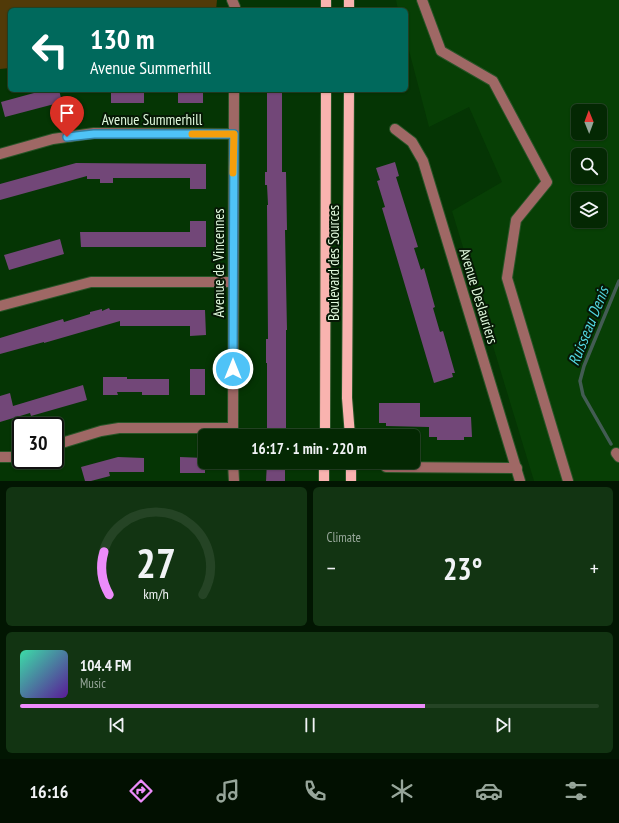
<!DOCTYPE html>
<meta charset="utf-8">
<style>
:root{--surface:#042803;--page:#123412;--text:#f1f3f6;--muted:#97a69a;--line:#254425;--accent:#ec8cfa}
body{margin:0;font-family:"PT Sans Narrow",sans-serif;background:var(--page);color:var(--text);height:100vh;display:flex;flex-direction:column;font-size:15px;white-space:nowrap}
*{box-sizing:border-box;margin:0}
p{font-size:13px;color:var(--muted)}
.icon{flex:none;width:22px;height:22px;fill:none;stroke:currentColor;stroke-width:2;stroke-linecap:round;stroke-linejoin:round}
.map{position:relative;height:481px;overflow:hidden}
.side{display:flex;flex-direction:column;gap:6px;padding:6px;background:#021602;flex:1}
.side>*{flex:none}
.guide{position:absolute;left:8px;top:8px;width:400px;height:84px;border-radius:6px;box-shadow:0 1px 3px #0004,0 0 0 1px var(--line);background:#00695c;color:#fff;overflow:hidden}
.needle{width:26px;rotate:359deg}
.fabs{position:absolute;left:571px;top:104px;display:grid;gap:8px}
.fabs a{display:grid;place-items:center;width:36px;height:36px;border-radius:6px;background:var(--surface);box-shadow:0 1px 3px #0004,0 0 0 1px var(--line);font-size:20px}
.speed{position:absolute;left:12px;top:417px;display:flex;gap:8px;font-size:20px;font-weight:700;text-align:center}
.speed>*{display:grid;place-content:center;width:52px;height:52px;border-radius:50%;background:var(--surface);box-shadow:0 1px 3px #0004,0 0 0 1px var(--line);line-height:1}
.speed .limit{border:2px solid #111;border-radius:6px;background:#fff;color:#111}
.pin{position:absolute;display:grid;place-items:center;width:34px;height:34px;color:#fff;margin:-41px -17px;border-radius:50% 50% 50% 0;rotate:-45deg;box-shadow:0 0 4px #0007}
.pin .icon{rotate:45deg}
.me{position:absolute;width:44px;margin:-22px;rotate:0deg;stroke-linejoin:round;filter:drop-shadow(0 0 3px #0008)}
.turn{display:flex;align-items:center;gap:14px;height:84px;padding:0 16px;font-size:18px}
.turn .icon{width:52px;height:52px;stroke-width:2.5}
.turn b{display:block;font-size:28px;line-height:34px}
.big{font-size:30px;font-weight:800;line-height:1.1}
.side .tile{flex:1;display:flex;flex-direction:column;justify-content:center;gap:6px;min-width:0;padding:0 14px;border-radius:6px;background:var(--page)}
.side .dial{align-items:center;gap:0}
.dial svg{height:104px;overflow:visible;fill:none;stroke:var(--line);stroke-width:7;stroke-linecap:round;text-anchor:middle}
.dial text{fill:var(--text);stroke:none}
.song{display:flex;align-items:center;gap:12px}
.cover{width:48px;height:48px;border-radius:6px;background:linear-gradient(135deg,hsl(160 70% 55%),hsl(270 70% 35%))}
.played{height:4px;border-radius:2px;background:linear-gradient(90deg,var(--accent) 70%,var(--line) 70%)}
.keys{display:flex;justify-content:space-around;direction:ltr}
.heat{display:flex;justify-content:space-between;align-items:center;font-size:22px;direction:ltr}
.side .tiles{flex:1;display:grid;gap:6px;grid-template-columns:1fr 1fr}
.tile:last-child{grid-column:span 2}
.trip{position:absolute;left:198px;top:429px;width:222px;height:40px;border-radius:6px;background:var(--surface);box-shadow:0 1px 3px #0004,0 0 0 1px var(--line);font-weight:800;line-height:40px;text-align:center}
.tabs{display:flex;height:64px;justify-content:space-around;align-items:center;background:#021001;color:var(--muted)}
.tabs .icon{width:28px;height:28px}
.tabs .on{color:var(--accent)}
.tabs b{font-size:18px;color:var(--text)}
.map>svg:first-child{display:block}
.built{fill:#073f05;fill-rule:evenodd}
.green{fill:#513a08}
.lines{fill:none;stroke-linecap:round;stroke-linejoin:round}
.stream{stroke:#435c54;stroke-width:3.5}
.building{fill:#724778}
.minor-casing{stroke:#285427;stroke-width:12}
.major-casing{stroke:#285427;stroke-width:12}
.minor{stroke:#9f6865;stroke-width:10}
.major{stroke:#f9b3af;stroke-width:10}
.route-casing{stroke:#337fa1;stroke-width:10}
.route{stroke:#4fc3f7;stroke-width:7}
.slow{stroke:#f59e0b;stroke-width:7}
.labels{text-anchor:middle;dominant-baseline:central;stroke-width:4;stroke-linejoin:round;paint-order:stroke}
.street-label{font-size:15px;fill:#e0f9dd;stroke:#061805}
.water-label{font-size:16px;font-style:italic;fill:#52d6e1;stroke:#061805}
</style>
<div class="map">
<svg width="619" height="481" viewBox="0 0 619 481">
<rect width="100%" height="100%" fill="#053504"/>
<path class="built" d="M396 0H619V481H534L452 211 502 182 469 107 429 127 406 39V10H398ZM578 111H600V133H578ZM578 155H600V177H578ZM578 199H600V221H578Z"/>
<path class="green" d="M0 0H217L216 10H10V68L0 69Z"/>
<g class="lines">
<path class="stream" d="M611 444 583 395 580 381 584 366 619 281"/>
</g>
<g class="building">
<path d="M45 90H59L62 102 5 117 1 102Z"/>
<rect x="111" y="90" width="33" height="13"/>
<rect x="178" y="90" width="25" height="13"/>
<path d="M267 90H282V172H286L287 230H285L287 330H286V429H267V363H266V339H268L267 205H268L267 185H265V172H267Z"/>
<path d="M395 162 399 176 396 177 418 247 414 248 421 270 424 268 435 307 433 308 440 332 443 331 455 373H452L453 377 434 383 382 208 385 207 377 181 380 180 376 168Z"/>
<path d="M76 163 206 164V189H190V178H113V183H100V179H87V176L0 200V184Z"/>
<path d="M190 221H206V247H81L80 232H190Z"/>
<path d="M60 239 64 254 9 270 4 255Z"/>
<path d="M109 308 110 310H205L206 335 190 336V326H120V321L44 343V342L0 354V338L63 319 64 322 90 314V312L102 309V311Z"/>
<rect x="190" y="369" width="15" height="26"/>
<path d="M103 377H127V379H169V395H142V392H117L118 395H103Z"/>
<path d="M83 385 87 400 31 416 30 413 0 422V396L10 393 13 406Z"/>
<path d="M379 403H420V417H471L472 437H464V440H437V437H429V427L386 426V423H379Z"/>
<path d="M118 457 144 458V472H109L110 476 91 481H85L81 467Z"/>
<path d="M180 457 205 458V473H180Z"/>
<path d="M267 462H285V481H266Z"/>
</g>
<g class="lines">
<defs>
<g id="minor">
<path d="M232 0 235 7V10"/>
<path d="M422 0 441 51 493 81 547 182 516 220 507 278 568 481"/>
<path d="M395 129 412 142 423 161 520 481"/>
<path d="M0 154 53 139 94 133 233 134"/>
<path d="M0 306 91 282H233"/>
<path d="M233 436 234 90"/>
<path d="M55 445 101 431 119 428H233"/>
<path d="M616 453 619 457"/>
<path d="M0 457H11L21 454"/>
<path d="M233 462 234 481"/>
<path d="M386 467 517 468"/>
</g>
<g id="major">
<path d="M326 10V0"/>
<path d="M349 10V0"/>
<path d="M349 90 347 398 350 436"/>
<path d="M325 436 326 90"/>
<path d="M324 481V462"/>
<path d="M351 481V462"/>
</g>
</defs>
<use href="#minor" class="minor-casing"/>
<use href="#major" class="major-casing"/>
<use href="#minor" class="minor"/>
<use href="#major" class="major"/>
</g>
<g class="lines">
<defs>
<path id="route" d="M67 137 94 134H234L233 369"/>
</defs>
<use href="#route" class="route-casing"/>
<use href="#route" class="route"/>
<path class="slow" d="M192 134H234L233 173"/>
</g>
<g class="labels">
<g class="street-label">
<text x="152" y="119">Avenue Summerhill</text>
<text transform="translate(218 263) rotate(-90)">Avenue de Vincennes</text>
<text transform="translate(333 263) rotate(-90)">Boulevard des Sources</text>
<text transform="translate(479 296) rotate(73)">Avenue Deslauriers</text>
</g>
<g class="water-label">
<text transform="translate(588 326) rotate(-68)">Ruisseau Denis</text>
</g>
</g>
</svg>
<div class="fabs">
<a><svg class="needle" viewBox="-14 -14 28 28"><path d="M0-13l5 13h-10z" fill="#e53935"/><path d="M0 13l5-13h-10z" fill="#97a69a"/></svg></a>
<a><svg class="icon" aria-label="search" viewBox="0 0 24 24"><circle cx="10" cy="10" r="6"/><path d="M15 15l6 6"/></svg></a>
<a><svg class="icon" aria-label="layers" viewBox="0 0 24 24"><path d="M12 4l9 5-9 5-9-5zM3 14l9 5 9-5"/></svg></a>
</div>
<div class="speed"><div class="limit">30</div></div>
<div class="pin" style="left:67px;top:137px;background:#d93025"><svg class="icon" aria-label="arrive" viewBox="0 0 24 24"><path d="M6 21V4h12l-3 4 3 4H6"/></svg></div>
<svg class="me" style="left:233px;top:369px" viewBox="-20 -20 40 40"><circle r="17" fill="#4fc3f7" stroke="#fff" stroke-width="3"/><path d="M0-11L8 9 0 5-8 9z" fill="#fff"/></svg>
<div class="trip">16:17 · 1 min · 220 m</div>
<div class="guide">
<div class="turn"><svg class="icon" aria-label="left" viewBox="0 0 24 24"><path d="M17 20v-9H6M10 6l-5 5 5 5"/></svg><div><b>130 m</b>Avenue Summerhill</div></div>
</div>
</div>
<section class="side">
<div class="tiles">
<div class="tile dial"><svg viewBox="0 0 100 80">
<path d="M14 69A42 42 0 1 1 86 69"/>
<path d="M14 69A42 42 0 0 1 10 36" stroke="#ec8cfa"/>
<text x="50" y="56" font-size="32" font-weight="700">27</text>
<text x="50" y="72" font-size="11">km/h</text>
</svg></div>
<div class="tile"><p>Climate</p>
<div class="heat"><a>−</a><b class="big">23°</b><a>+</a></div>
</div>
<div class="tile">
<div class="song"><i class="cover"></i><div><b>104.4 FM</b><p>Music</p></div></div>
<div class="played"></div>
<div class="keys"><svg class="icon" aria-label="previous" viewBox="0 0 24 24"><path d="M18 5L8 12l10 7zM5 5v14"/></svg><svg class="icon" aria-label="pause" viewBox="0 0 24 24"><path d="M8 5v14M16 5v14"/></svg><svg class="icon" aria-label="next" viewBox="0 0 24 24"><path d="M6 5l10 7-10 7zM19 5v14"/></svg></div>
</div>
</div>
</section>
<nav class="tabs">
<b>16:16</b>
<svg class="icon on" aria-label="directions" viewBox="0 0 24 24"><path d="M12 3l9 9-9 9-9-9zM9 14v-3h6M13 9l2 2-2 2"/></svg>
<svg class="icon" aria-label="music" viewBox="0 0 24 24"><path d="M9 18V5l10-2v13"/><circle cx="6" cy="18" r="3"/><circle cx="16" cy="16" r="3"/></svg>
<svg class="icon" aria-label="phone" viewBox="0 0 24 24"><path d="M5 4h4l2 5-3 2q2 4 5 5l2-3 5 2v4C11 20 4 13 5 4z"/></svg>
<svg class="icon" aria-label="climate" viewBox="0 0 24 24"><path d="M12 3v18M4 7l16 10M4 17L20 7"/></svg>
<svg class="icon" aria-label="car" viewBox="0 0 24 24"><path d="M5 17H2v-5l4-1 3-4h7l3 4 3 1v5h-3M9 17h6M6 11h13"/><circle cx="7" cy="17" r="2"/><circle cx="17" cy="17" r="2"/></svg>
<svg class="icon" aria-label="filters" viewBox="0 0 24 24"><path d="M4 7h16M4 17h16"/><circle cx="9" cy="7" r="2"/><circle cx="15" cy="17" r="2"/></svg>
</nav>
